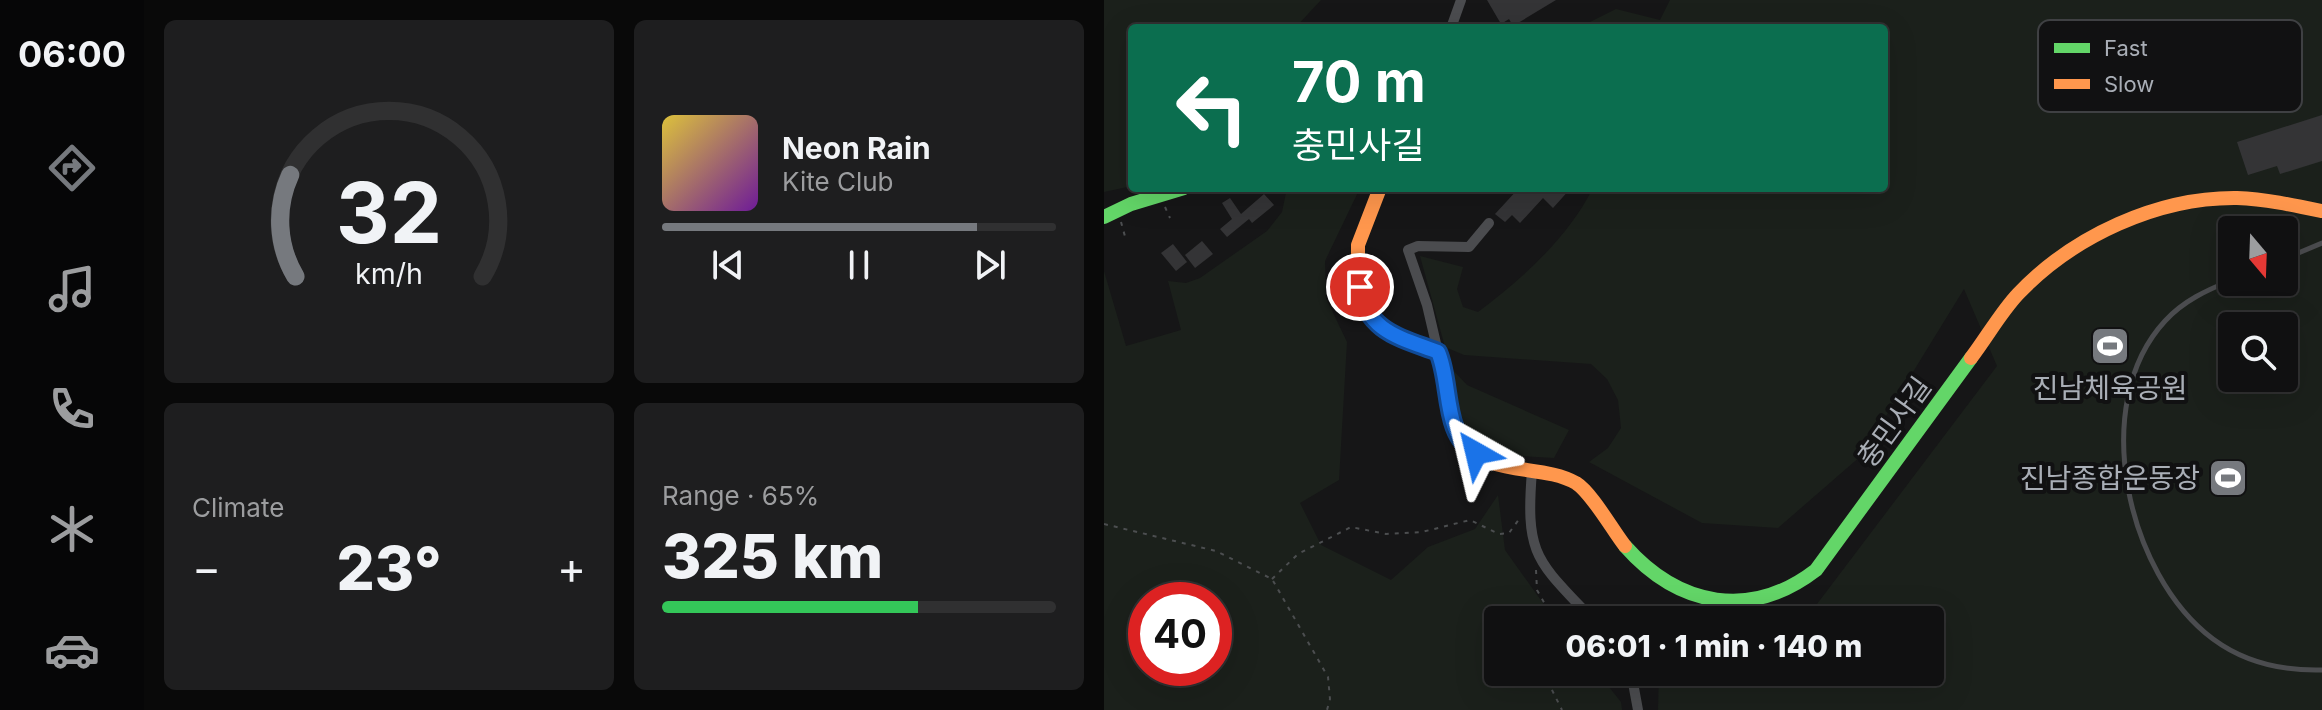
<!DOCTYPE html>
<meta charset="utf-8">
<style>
:root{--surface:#101011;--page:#1e1e1f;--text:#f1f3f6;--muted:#9c9d9f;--line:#303031;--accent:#76797e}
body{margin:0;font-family:Inter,"Noto Sans KR",sans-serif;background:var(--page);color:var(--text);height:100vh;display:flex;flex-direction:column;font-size:30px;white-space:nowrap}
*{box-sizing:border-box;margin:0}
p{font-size:26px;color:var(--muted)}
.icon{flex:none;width:44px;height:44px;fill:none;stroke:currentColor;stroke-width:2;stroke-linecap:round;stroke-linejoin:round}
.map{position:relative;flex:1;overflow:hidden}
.sheet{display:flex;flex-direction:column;gap:20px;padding:20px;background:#090909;width:960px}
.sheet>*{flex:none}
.hud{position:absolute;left:24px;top:24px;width:760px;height:168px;border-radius:8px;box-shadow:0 8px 32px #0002,0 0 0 2px var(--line);background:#0b6e4f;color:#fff;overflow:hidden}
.needle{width:52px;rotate:161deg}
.controls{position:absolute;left:1114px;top:216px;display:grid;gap:16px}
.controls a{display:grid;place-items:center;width:80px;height:80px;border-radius:8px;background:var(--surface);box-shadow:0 8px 32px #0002,0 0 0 2px var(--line);font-size:40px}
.speed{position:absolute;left:24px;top:582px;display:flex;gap:16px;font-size:40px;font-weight:700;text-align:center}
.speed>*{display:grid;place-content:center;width:104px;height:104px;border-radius:50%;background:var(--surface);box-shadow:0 8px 32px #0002,0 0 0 2px var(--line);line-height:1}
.speed .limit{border:12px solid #d22;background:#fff;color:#111}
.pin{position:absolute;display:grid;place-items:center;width:68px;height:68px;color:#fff;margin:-34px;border:4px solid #fff;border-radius:50%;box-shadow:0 2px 8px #0007}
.me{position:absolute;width:88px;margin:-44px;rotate:323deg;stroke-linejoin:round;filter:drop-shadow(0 0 6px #0008)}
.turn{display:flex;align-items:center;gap:28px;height:168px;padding:0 32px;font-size:36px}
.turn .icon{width:104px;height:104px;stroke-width:2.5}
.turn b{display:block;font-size:56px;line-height:68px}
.big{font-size:60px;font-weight:800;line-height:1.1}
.sheet .widget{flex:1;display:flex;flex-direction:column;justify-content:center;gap:12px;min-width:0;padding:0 28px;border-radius:12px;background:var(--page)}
.sheet .dial{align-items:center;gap:0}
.dial svg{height:208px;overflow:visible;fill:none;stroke:var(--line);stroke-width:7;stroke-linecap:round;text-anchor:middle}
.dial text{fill:var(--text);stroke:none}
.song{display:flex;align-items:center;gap:24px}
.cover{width:96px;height:96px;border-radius:12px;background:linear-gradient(135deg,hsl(50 70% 55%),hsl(280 70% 35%))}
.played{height:8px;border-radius:4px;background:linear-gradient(90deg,var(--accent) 80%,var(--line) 80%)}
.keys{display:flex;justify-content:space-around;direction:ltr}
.heat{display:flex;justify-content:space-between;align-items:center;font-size:44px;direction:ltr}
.charge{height:12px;border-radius:6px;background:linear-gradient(90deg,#34c759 65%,var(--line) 0)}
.sheet .tiles{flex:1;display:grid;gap:20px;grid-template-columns:repeat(2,1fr)}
.trip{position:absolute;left:380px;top:606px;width:460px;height:80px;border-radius:8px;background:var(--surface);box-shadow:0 8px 32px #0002,0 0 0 2px var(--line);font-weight:800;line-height:80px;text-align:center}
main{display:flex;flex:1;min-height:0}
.tabs{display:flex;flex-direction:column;width:144px;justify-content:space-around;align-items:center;background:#060607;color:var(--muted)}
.tabs .icon{width:56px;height:56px}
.tabs .active{color:var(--accent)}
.tabs b{font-size:36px;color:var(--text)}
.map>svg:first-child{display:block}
.green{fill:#1b201b;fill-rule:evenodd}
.building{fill:#343436}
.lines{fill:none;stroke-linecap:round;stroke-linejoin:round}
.path{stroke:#4c4e50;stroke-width:2;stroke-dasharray:4 6;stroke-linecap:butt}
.lane{stroke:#4b4c4f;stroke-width:5}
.street{stroke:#4b4c4f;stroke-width:10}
.fast{stroke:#63d668;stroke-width:14}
.slow{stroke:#ff974d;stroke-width:14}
.route-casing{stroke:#114b97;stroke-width:20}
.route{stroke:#1a73e8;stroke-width:14}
.labels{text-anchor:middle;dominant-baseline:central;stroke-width:8;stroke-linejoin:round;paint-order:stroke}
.poi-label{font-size:28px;fill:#a9aeb6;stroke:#111112}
.street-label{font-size:28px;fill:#a9aeb6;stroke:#111112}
.key{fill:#111112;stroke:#3f4043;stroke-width:2}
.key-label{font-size:22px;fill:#a9aeb6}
</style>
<main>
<nav class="tabs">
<b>06:00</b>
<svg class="icon active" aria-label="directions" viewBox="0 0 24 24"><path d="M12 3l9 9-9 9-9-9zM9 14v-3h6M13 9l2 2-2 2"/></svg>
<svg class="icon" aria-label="music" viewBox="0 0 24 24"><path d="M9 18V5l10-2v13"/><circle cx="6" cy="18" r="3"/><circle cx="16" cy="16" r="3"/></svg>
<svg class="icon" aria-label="phone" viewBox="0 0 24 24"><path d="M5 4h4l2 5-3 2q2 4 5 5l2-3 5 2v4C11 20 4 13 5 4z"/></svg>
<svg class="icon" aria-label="climate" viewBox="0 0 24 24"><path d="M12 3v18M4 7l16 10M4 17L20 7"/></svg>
<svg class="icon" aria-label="car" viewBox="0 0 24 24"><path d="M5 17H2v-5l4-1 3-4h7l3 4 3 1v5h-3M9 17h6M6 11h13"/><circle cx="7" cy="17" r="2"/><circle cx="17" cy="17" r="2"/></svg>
</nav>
<section class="sheet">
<div class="tiles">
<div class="widget dial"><svg viewBox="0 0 100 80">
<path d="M14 69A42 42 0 1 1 86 69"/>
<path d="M14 69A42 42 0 0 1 12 30" stroke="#76797e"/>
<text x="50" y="56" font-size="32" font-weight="700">32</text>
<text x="50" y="72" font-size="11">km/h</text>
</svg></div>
<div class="widget">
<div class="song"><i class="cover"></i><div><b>Neon Rain</b><p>Kite Club</p></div></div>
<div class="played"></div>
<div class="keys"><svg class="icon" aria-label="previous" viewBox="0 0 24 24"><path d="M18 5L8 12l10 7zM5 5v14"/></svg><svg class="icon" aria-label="pause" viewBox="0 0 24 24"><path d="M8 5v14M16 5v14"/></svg><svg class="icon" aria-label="next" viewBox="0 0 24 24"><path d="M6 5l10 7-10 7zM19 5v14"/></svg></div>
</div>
<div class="widget"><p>Climate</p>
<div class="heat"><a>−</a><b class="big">23°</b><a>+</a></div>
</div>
<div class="widget"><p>Range · 65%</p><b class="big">325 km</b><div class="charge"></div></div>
</div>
</section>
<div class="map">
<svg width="1218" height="710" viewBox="0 0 1218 710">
<rect width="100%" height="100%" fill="#161617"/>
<g class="green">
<path d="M0 0H217L191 28H28V186L0 192Z"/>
<path d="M566 0H1218V710H554L555 672H826V620H660L707 612 893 366 860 289 758 455 674 528 598 523 485 462 504 448 517 428 514 400 503 379 487 364 360 355 341 347 316 256 359 267 353 289 359 307 374 312C418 279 463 239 489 188H780V28H474L512 9 556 20ZM1128 230H1180V282H1128ZM1128 326H1180V378H1128Z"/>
<path d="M183 188H256L221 261 222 298 243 342 235 480 196 503 217 545 287 580 324 547 371 529 394 495 401 550 451 620H394V672H493L517 702 518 710H0V271L22 346 77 330 64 281 82 283 96 278 163 231 178 212ZM110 600V668H42V600Z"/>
<path d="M348 369 363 385 465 430 450 458 414 456 365 431 357 419Z"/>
</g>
<g class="building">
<path d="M383 0H452L409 26 405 19 397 24Z"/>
<path d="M1218 115V161L1176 174 1173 166 1144 175 1133 142Z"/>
<path d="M415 188H467L449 208 439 198 416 223 408 215 401 222 391 214Z"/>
<path d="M160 194 170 205 148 223 145 219 123 237 116 229 128 219 118 203 126 198 137 214Z"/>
<path d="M98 241 109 254 91 268 81 255Z"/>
<path d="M69 244 83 262 72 271 57 253Z"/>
</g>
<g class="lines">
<g class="path">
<path d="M61 207 66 218"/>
<path d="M17 222 22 240"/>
<path d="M0 524 112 551 168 579 224 677 226 699 223 710"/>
<path d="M432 570 433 590 450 620"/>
<path d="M168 579 194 554 247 527 282 534 318 532 366 520 395 534 405 533 416 518"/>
<path d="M439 672 458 710"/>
</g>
<g class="lane">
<path d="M1180 259 1218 243"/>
<path d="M1128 280C1103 290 1079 301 1061 321 984 404 1023 575 1109 639 1140 662 1179 671 1218 670"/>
</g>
<g class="street">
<path d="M347 28 357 0"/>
<path d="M334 352 323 305 304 250 314 246 365 247 385 223"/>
<path d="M428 471C421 557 433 560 489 620"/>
<path d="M527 672 534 710"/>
</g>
<g class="fast">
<path d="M0 217 27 204 80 188"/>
<path d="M521 546C575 607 647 620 712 570L867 358"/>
</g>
<g class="slow">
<path d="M276 188 254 245V278L260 305 275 327 334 352C345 380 340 416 358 441 384 478 437 463 472 483 488 493 509 531 521 546"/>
<path d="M867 358C883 337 897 312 914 294 969 236 1054 197 1133 198 1161 199 1189 205 1217 211"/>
</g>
</g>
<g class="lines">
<defs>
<path id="route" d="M256 287C262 332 298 338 334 352 348 384 338 435 372 453"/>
</defs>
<use href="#route" class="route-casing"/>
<use href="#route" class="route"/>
</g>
<defs>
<symbol id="stadium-square" viewBox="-11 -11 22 22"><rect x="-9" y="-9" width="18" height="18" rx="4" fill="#76797e" stroke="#111112"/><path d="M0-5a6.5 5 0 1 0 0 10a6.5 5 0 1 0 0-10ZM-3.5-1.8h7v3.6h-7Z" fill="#fff"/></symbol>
</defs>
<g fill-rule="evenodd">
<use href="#stadium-square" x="984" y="324" width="44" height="44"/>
<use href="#stadium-square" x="1102" y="456" width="44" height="44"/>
</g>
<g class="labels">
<g class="poi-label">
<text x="1006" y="388">진남체육공원</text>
<text x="1096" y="478" text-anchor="end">진남종합운동장</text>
</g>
<g class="street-label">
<text transform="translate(790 422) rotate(-54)">충민사길</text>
</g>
</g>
<rect x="934" y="20" width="264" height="92" rx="12" class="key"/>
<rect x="950" y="43" width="36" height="10" fill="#63d668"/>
<rect x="950" y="79" width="36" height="10" fill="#ff974d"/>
<g class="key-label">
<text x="1000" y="56">Fast</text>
<text x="1000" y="92">Slow</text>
</g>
</svg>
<div class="controls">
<a><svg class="needle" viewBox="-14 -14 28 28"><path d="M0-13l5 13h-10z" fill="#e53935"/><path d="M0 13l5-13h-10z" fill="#9c9d9f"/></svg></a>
<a><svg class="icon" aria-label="search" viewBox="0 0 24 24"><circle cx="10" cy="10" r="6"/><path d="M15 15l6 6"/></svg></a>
</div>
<div class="speed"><div class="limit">40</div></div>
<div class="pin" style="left:256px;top:287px;background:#d93025"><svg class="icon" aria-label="arrive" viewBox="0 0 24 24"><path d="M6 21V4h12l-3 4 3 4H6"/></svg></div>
<svg class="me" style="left:372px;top:453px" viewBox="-20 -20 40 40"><path d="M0-17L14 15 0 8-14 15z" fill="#1a73e8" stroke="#fff" stroke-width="4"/></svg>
<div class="trip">06:01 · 1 min · 140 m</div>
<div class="hud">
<div class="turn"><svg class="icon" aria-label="left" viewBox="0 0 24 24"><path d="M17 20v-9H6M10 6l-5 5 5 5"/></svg><div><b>70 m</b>충민사길</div></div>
</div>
</div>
</main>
